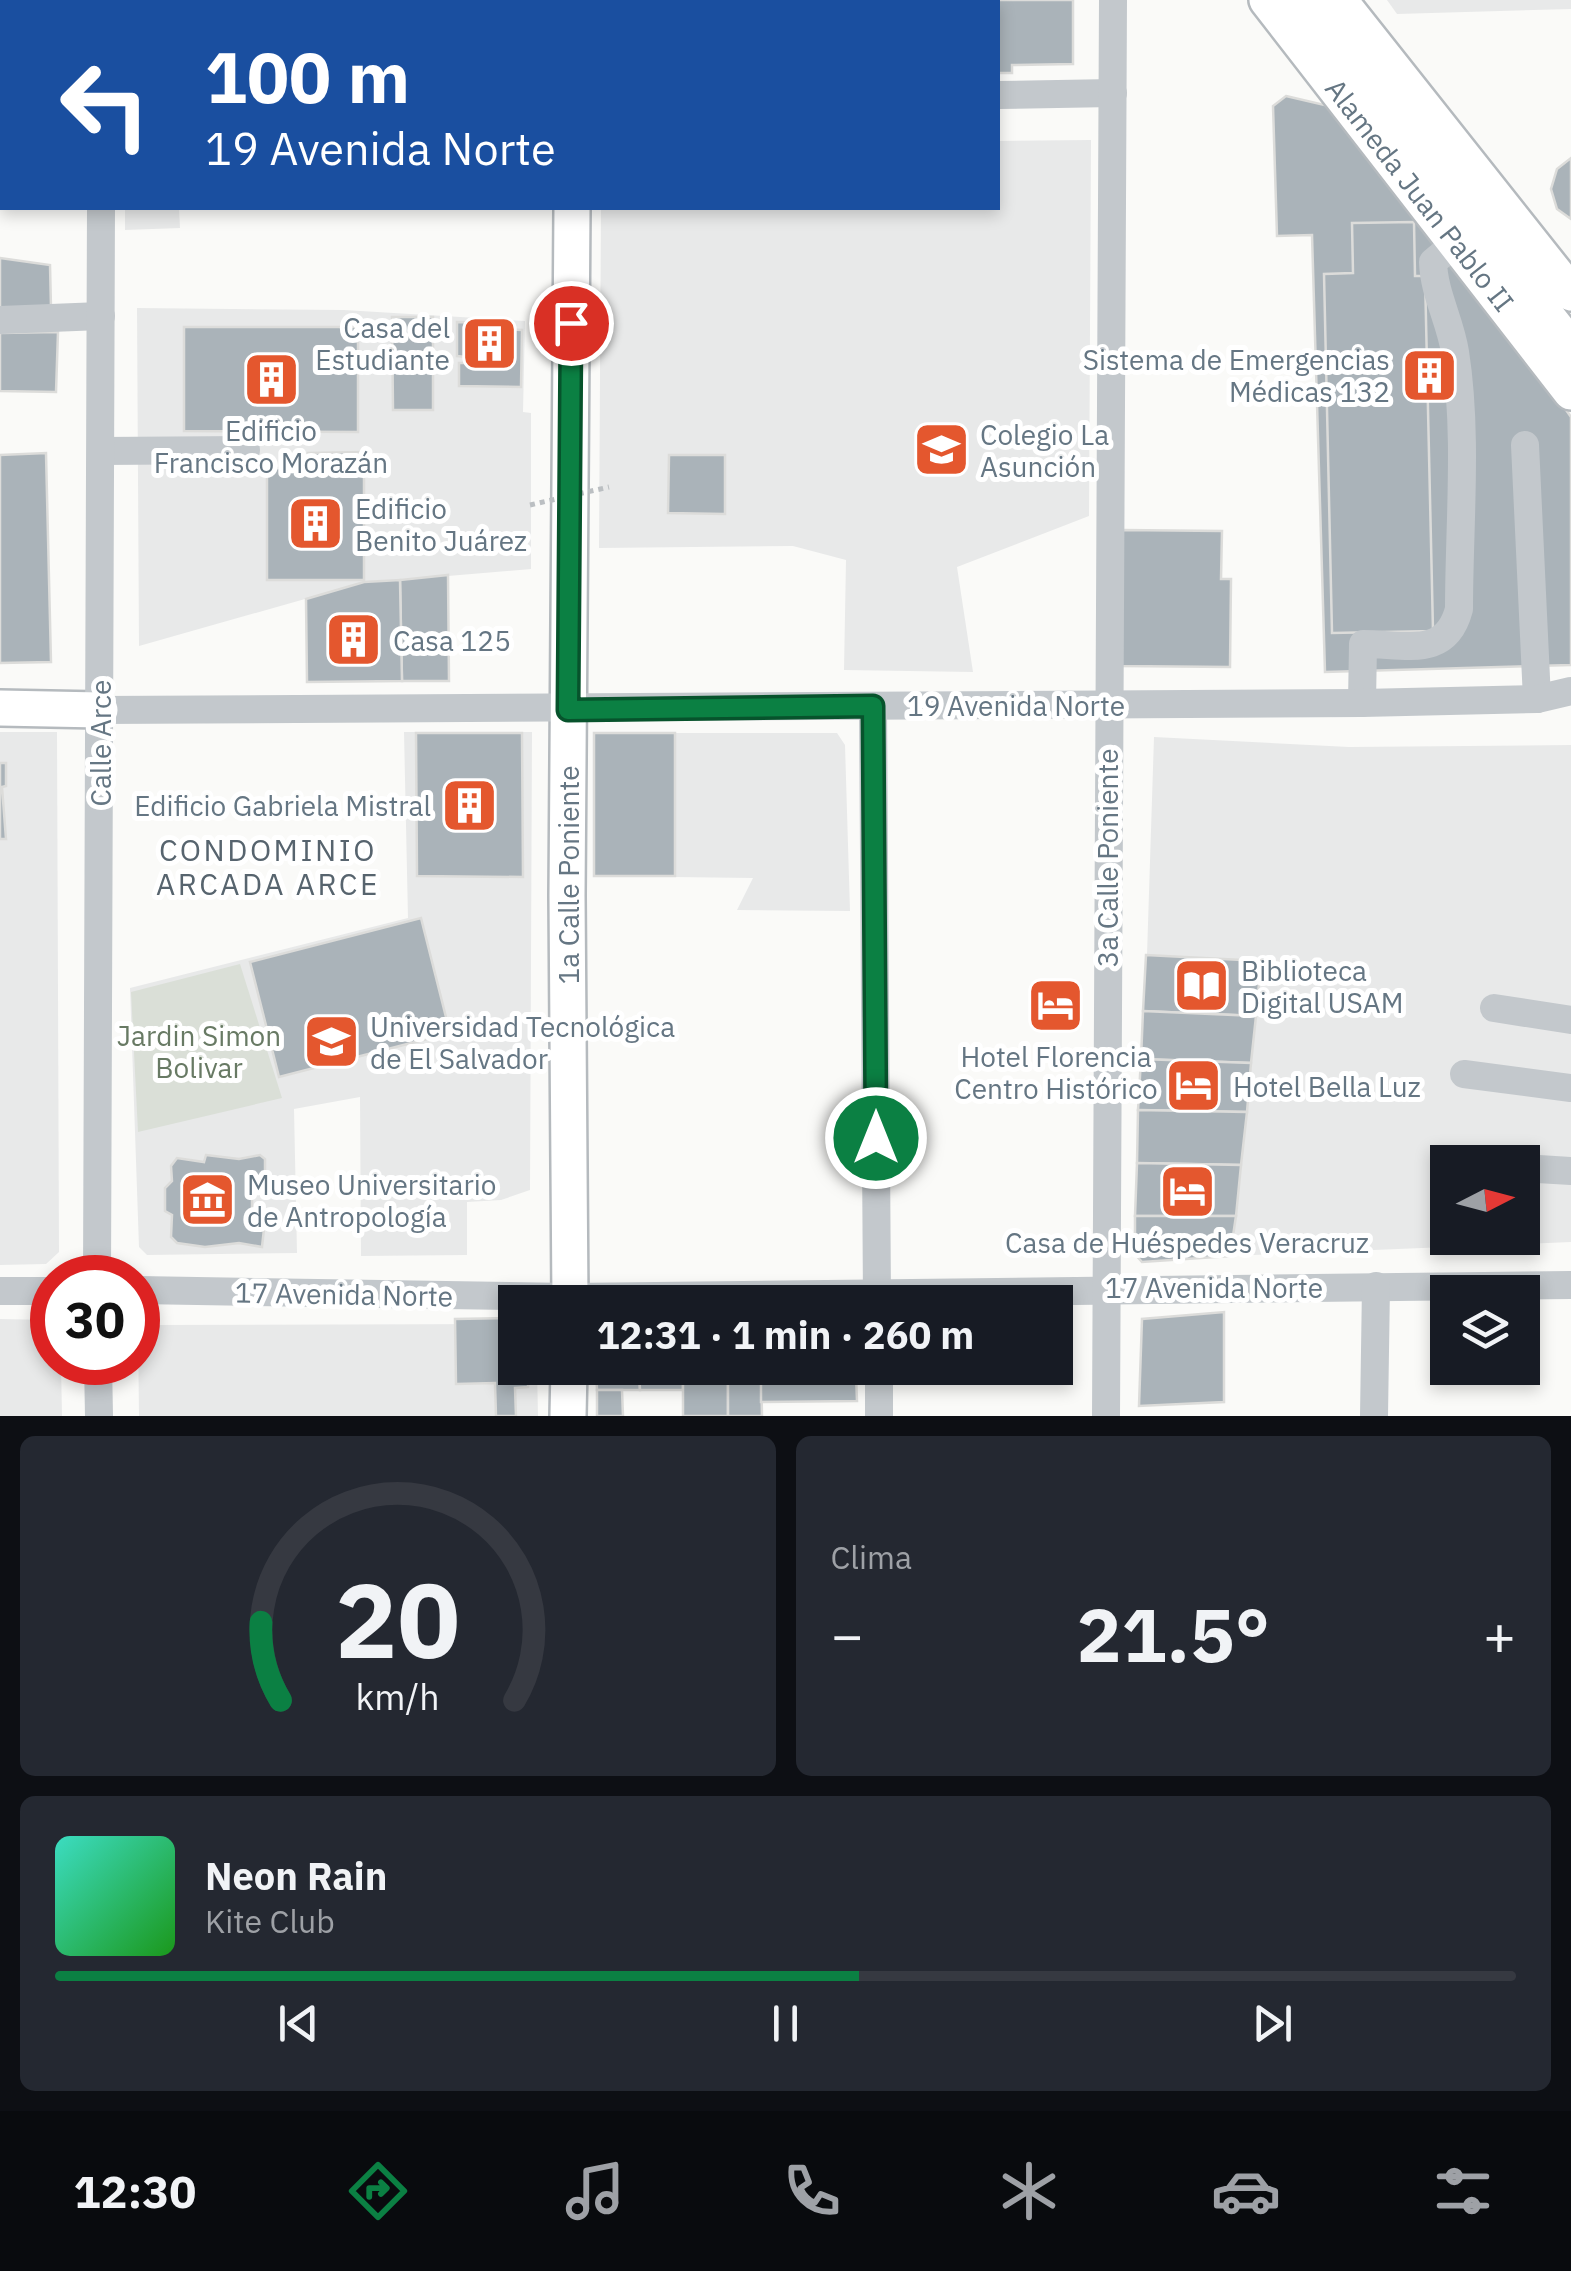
<!DOCTYPE html>
<html lang="es">
<meta charset="utf-8">
<style>
:root{--surface:#171b24;--page:#242831;--text:#f1f3f6;--muted:#9ea1a6;--line:#363941;--accent:#0b8043}
body{margin:0;font-family:"IBM Plex Sans",sans-serif;background:var(--page);color:var(--text);height:100vh;display:flex;flex-direction:column;font-size:38px;white-space:nowrap}
*{box-sizing:border-box;margin:0}
p{font-size:32px;color:var(--muted)}
.icon{flex:none;width:55px;height:55px;fill:none;stroke:currentColor;stroke-width:2;stroke-linecap:round;stroke-linejoin:round}
.map{position:relative;height:1416px;overflow:hidden}
.details{display:flex;flex-direction:column;gap:20px;padding:20px;background:#0d0f14;flex:1}
.details>*{flex:none}
.banner{position:absolute;left:0px;top:0px;width:1000px;height:210px;box-shadow:0 5px 15px #0003;background:#1a4fa0;color:#fff;overflow:hidden}
.needle{width:65px;rotate:84deg}
.fabs{position:absolute;left:1430px;top:1145px;display:grid;gap:20px}
.fabs a{display:grid;place-items:center;width:110px;height:110px;border-radius:0px;background:var(--surface);box-shadow:0 5px 15px #0003;font-size:50px}
.speed{position:absolute;left:30px;top:1255px;display:flex;gap:20px;font-size:50px;font-weight:700;text-align:center}
.speed>*{display:grid;place-content:center;width:130px;height:130px;border-radius:50%;background:var(--surface);box-shadow:0 5px 15px #0003;line-height:1}
.speed .limit{border:15px solid #d22;background:#fff;color:#111}
.pin{position:absolute;display:grid;place-items:center;width:85px;height:85px;color:#fff;margin:-42px;border:5px solid #fff;border-radius:50%;box-shadow:0 2px 10px #0007}
.me{position:absolute;width:110px;margin:-55px;rotate:0deg;stroke-linejoin:round;filter:drop-shadow(0 0 8px #0008)}
.turn{display:flex;align-items:center;gap:35px;height:210px;padding:0 40px;font-size:45px}
.turn .icon{width:130px;height:130px;stroke-width:2.5}
.turn b{display:block;font-size:70px;line-height:85px}
.big{font-size:75px;font-weight:700;line-height:1.1}
.details .widget{flex:1;display:flex;flex-direction:column;justify-content:center;gap:15px;min-width:0;padding:0 35px;border-radius:15px;background:var(--page)}
.details .dial{align-items:center;gap:0}
.dial svg{height:260px;overflow:visible;fill:none;stroke:var(--line);stroke-width:7;stroke-linecap:round;text-anchor:middle}
.dial text{fill:var(--text);stroke:none}
.song{display:flex;align-items:center;gap:30px}
.cover{width:120px;height:120px;border-radius:15px;background:linear-gradient(135deg,hsl(170 70% 55%),hsl(120 70% 35%))}
.played{height:10px;border-radius:5px;background:linear-gradient(90deg,var(--accent) 55%,var(--line) 55%)}
.keys{display:flex;justify-content:space-around;direction:ltr}
.heat{display:flex;justify-content:space-between;align-items:center;font-size:55px;direction:ltr}
.details .tiles{flex:1;display:grid;gap:20px;grid-template-columns:1fr 1fr}
.widget:last-child{grid-column:span 2}
.trip{position:absolute;left:498px;top:1285px;width:575px;height:100px;border-radius:0px;background:var(--surface);box-shadow:0 5px 15px #0003;font-weight:700;line-height:100px;text-align:center}
.menu{display:flex;height:160px;justify-content:space-around;align-items:center;background:#090b0e;color:var(--muted)}
.menu .icon{width:70px;height:70px}
.menu .selected{color:var(--accent)}
.menu b{font-size:45px;color:var(--text)}
.map>svg:first-child{display:block}
.built{fill:#e8e9e9;fill-rule:evenodd}
.green{fill:#dadfd7}
.building{fill:#aab3b9;stroke:#dcdcda;stroke-width:2.5}
.lines{fill:none;stroke-linecap:round;stroke-linejoin:round}
.major-casing{stroke:#b5babe;stroke-width:40}
.minor{stroke:#c3c8cc;stroke-width:28}
.major{stroke:#fff;stroke-width:35}
.path-bridge{stroke:#bbbfc2;stroke-width:5;stroke-dasharray:5 5;stroke-linecap:butt}
.route-casing{stroke:#07532c;stroke-width:25}
.route{stroke:#0b8043;stroke-width:18}
.labels{text-anchor:middle;dominant-baseline:central;stroke-width:10;stroke-linejoin:round;paint-order:stroke}
.street-label{font-size:28px;fill:#657683;stroke:#fff}
.poi-label{font-size:28px;fill:#657683;stroke:#fff;text-anchor:start}
.park-label{font-size:28px;fill:#687a64;stroke:#fff}
.neighbourhood-label{font-size:30px;letter-spacing:2.5px;fill:#57646e;stroke:#fff}
</style>
<div class="map">
<svg width="1571" height="1416" viewBox="0 0 1571 1416">
<rect width="100%" height="100%" fill="#fafaf8"/>
<g class="built">
<path d="M1387 0H1571V9L1397 14Z"/>
<path d="M1091 140 1089 516 957 567 973 672 844 670 846 560 793 546 599 548 601 208H998V141Z"/>
<path d="M125 208H179L180 228 125 230Z"/>
<path d="M137 308 344 310 525 321 523 412 531 413V569L448 576 449 681 307 682 305 599 139 646Z"/>
<path d="M0 732H57L59 1252 46 1264 0 1265Z"/>
<path d="M404 732H532L530 1190 501 1200 467 1202V1255L361 1256 360 1097 294 1109 297 1253 147 1255 139 1247 130 988 408 918Z"/>
<path d="M594 733H837L845 745 850 911 737 910 753 878 594 876Z"/>
<path d="M1154 737 1349 747 1571 745V1242L1230 1256 1261 961 1147 955ZM1448 1162H1522V1238H1448Z"/>
<path d="M0 1319 52 1320V1362L61 1363 62 1416H0Z"/>
<path d="M515 1324V1368H537L538 1416H139L138 1332 150 1325Z"/>
</g>
<path class="green" d="M240 964 282 1098 138 1132 131 992Z"/>
<g class="building">
<rect x="257" y="0" width="106" height="2"/>
<path d="M994 0H1073V64L1012 65V73H998V2Z"/>
<path d="M1286 96 1329 106 1513 334 1571 417V665L1325 672 1312 235 1277 236 1273 106Z"/>
<path d="M1571 158V219L1557 209 1551 189 1557 169Z"/>
<path d="M1414 222 1415 276H1425L1433 631 1332 633 1324 274 1353 273 1352 223Z"/>
<path d="M0 258 50 265 51 308 0 310Z"/>
<path d="M392 317H433V410H393Z"/>
<path d="M457 322 503 323V329L522 330 521 387 459 386V363H466L467 357 457 356Z"/>
<path d="M184 327H358V432L184 431Z"/>
<path d="M58 332 56 392 0 391V333Z"/>
<path d="M364 452V580H267V468H308V453Z"/>
<path d="M46 453 51 662 0 663V455Z"/>
<path d="M669 455H725V514L668 513Z"/>
<path d="M1122 530 1222 531 1221 579H1231L1230 667 1121 666Z"/>
<path d="M448 575 449 681H402L400 580Z"/>
<path d="M400 580 402 681 307 682 306 599 364 582Z"/>
<path d="M416 733H522L523 877 417 876Z"/>
<rect x="594" y="733" width="81" height="143"/>
<path d="M0 763H6V786L2 787 6 839H0Z"/>
<path d="M421 918 450 1033 279 1077 250 962Z"/>
<path d="M1146 955 1261 961 1256 1016 1143 1011Z"/>
<path d="M1143 1011 1256 1016 1251 1063 1141 1059Z"/>
<path d="M1141 1059 1251 1063 1247 1112 1138 1110Z"/>
<path d="M1138 1110 1247 1112 1241 1165 1137 1163Z"/>
<path d="M206 1155 239 1159 260 1155 265 1159V1181L252 1185V1217L265 1220 262 1247 239 1243 205 1247 177 1243 171 1237 172 1215 165 1211V1188L172 1181 171 1166 177 1158 204 1162Z"/>
<path d="M1137 1163 1241 1165 1236 1216H1135Z"/>
<path d="M1135 1216H1236L1230 1256 1142 1262 1135 1254Z"/>
<path d="M1224 1312V1402L1139 1406 1142 1319Z"/>
<path d="M515 1318V1368H528V1387L515 1388 516 1416H496L495 1383 456 1384 455 1319Z"/>
<path d="M596 1368H639L640 1390H597Z"/>
<path d="M639 1368H683V1390H640Z"/>
<rect x="683" y="1368" width="45" height="48"/>
<path d="M728 1368H761L762 1416H728Z"/>
<path d="M761 1368H856V1375L761 1376Z"/>
<path d="M856 1375 857 1401 761 1402V1376Z"/>
<path d="M597 1390H622L623 1416H597Z"/>
</g>
<g class="lines">
<defs>
<g id="major">
<path d="M1267 0 1571 392"/>
<path d="M1300 0 1571 347"/>
<path d="M1339 0 1571 293"/>
<path d="M0 708 100 710"/>
<path d="M570 1302 567 896 572 208"/>
<path d="M568 1416 569 1368"/>
</g>
</defs>
<use href="#major" class="major-casing"/>
<g class="minor">
<path d="M100 0V2"/>
<path d="M571 0V2"/>
<path d="M998 95 1113 93"/>
<path d="M0 102H2"/>
<path d="M0 320 101 316"/>
<path d="M1525 445 1537 699"/>
<path d="M101 451 246 450"/>
<path d="M1362 703 1363 644C1406 644 1446 659 1459 609 1459 525 1468 435 1455 352 1450 320 1434 294 1433 262L1457 242"/>
<path d="M873 706 877 1302"/>
<path d="M100 710 1362 703 1537 699 1571 691"/>
<path d="M1494 1008 1571 1020"/>
<path d="M1464 1074 1571 1088"/>
<path d="M1522 1168 1571 1171"/>
<path d="M97 1278 101 208"/>
<path d="M138 1290 570 1297 1571 1285"/>
<path d="M0 1291H52"/>
<path d="M98 1362 99 1416"/>
<path d="M879 1368V1416"/>
<path d="M1106 1416 1113 0"/>
<path d="M1374 1416 1376 1286"/>
</g>
<use href="#major" class="major"/>
<path class="path-bridge" d="M530 505 609 487"/>
</g>
<g class="lines">
<defs>
<path id="route" d="M571 323 568 710 873 706 876 1138"/>
</defs>
<use href="#route" class="route-casing"/>
<use href="#route" class="route"/>
</g>
<defs>
<symbol id="building-square" viewBox="-11 -11 22 22"><rect x="-9" y="-9" width="18" height="18" rx="4" fill="#e4572e" stroke="#fff"/><path d="M-4-6H4V6H1V3H-1V6H-4ZM-2.5-4.3h1.7v1.8h-1.7ZM.8-4.3h1.7v1.8H.8ZM-2.5-1h1.7V.8h-1.7ZM.8-1h1.7V.8H.8Z" fill="#fff"/></symbol>
<symbol id="school-square" viewBox="-11 -11 22 22"><rect x="-9" y="-9" width="18" height="18" rx="4" fill="#e4572e" stroke="#fff"/><path d="M0-5L7-2L0 1L-7-2ZM-4 1L0 2.5L4 1V4Q0 6-4 4Z" fill="#fff"/></symbol>
<symbol id="library-square" viewBox="-11 -11 22 22"><rect x="-9" y="-9" width="18" height="18" rx="4" fill="#e4572e" stroke="#fff"/><path d="M-6-4Q-3-5.5-.7-3.5V5Q-3 3-6 4ZM6-4Q3-5.5 .7-3.5V5Q3 3 6 4Z" fill="#fff"/></symbol>
<symbol id="hotel-square" viewBox="-11 -11 22 22"><rect x="-9" y="-9" width="18" height="18" rx="4" fill="#e4572e" stroke="#fff"/><path d="M-6-4.5h1.5V1H6V5H4.5V3h-9V5H-6ZM-4 0a1.8 1.8 0 1 1 3.6 0ZM.5 0V-2.5h3Q6-2.5 6 0Z" fill="#fff"/></symbol>
<symbol id="university-square" viewBox="-11 -11 22 22"><rect x="-9" y="-9" width="18" height="18" rx="4" fill="#e4572e" stroke="#fff"/><path d="M0-5L7-2L0 1L-7-2ZM-4 1L0 2.5L4 1V4Q0 6-4 4Z" fill="#fff"/></symbol>
<symbol id="museum-square" viewBox="-11 -11 22 22"><rect x="-9" y="-9" width="18" height="18" rx="4" fill="#e4572e" stroke="#fff"/><path d="M0-6L6-3V-2H-6V-3ZM-5-1h2V3h-2ZM-1-1h2V3h-2ZM3-1h2V3H3ZM-6 4H6V6H-6Z" fill="#fff"/></symbol>
</defs>
<g fill-rule="evenodd">
<use href="#building-square" x="458" y="312" width="63" height="63"/>
<use href="#building-square" x="1398" y="344" width="63" height="63"/>
<use href="#building-square" x="240" y="348" width="63" height="63"/>
<use href="#school-square" x="910" y="418" width="63" height="63"/>
<use href="#building-square" x="284" y="492" width="63" height="63"/>
<use href="#building-square" x="322" y="608" width="63" height="63"/>
<use href="#building-square" x="438" y="774" width="63" height="63"/>
<use href="#library-square" x="1170" y="954" width="63" height="63"/>
<use href="#hotel-square" x="1024" y="974" width="63" height="63"/>
<use href="#university-square" x="300" y="1010" width="63" height="63"/>
<use href="#hotel-square" x="1162" y="1054" width="63" height="63"/>
<use href="#hotel-square" x="1156" y="1160" width="63" height="63"/>
<use href="#museum-square" x="176" y="1168" width="63" height="63"/>
</g>
<g class="labels">
<g class="street-label">
<text transform="translate(1420 195) rotate(52)">Alameda Juan Pablo II</text>
<text x="1016" y="705">19 Avenida Norte</text>
<text transform="translate(100 743) rotate(-90)">Calle Arce</text>
<text transform="translate(1107 858) rotate(-90)">3a Calle Poniente</text>
<text transform="translate(568 875) rotate(-90)">1a Calle Poniente</text>
<text x="1214" y="1287">17 Avenida Norte</text>
<text transform="translate(344 1294) rotate(1)">17 Avenida Norte</text>
</g>
<g class="poi-label">
<text x="450" y="327" text-anchor="end">Casa del<tspan x="450" dy="32">Estudiante</tspan></text>
<text x="1390" y="359" text-anchor="end">Sistema de Emergencias<tspan x="1390" dy="32">Médicas 132</tspan></text>
<text x="271" y="430" text-anchor="middle">Edificio<tspan x="271" dy="32">Francisco Morazán</tspan></text>
<text x="980" y="434">Colegio La<tspan x="980" dy="32">Asunción</tspan></text>
<text x="355" y="508">Edificio<tspan x="355" dy="32">Benito Juárez</tspan></text>
<text x="393" y="640">Casa 125</text>
<text x="431" y="805" text-anchor="end">Edificio Gabriela Mistral</text>
<text x="1241" y="970">Biblioteca<tspan x="1241" dy="32">Digital USAM</tspan></text>
<text x="370" y="1026">Universidad Tecnológica<tspan x="370" dy="32">de El Salvador</tspan></text>
<text x="1056" y="1056" text-anchor="middle">Hotel Florencia<tspan x="1056" dy="32">Centro Histórico</tspan></text>
<text x="1233" y="1086">Hotel Bella Luz</text>
<text x="247" y="1184">Museo Universitario<tspan x="247" dy="32">de Antropología</tspan></text>
<text x="1187" y="1242" text-anchor="middle">Casa de Huéspedes Veracruz</text>
</g>
<g class="park-label">
<text x="199" y="1035">Jardin Simon<tspan x="199" dy="32">Bolivar</tspan></text>
</g>
<g class="neighbourhood-label">
<text x="268" y="849">CONDOMINIO<tspan x="268" dy="34">ARCADA ARCE</tspan></text>
</g>
</g>
</svg>
<div class="fabs">
<a><svg class="needle" viewBox="-14 -14 28 28"><path d="M0-13l5 13h-10z" fill="#e53935"/><path d="M0 13l5-13h-10z" fill="#9ea1a6"/></svg></a>
<a><svg class="icon" aria-label="layers" viewBox="0 0 24 24"><path d="M12 4l9 5-9 5-9-5zM3 14l9 5 9-5"/></svg></a>
</div>
<div class="speed"><div class="limit">30</div></div>
<div class="pin" style="left:571px;top:323px;background:#d93025"><svg class="icon" aria-label="arrive" viewBox="0 0 24 24"><path d="M6 21V4h12l-3 4 3 4H6"/></svg></div>
<svg class="me" style="left:876px;top:1138px" viewBox="-20 -20 40 40"><circle r="17" fill="#0b8043" stroke="#fff" stroke-width="3"/><path d="M0-11L8 9 0 5-8 9z" fill="#fff"/></svg>
<div class="trip">12:31 · 1 min · 260 m</div>
<div class="banner">
<div class="turn"><svg class="icon" aria-label="left" viewBox="0 0 24 24"><path d="M17 20v-9H6M10 6l-5 5 5 5"/></svg><div><b>100 m</b>19 Avenida Norte</div></div>
</div>
</div>
<section class="details">
<div class="tiles">
<div class="widget dial"><svg viewBox="0 0 100 80">
<path d="M14 69A42 42 0 1 1 86 69"/>
<path d="M14 69A42 42 0 0 1 8 45" stroke="#0b8043"/>
<text x="50" y="56" font-size="32" font-weight="700">20</text>
<text x="50" y="72" font-size="11">km/h</text>
</svg></div>
<div class="widget"><p>Clima</p>
<div class="heat"><a>−</a><b class="big">21.5°</b><a>+</a></div>
</div>
<div class="widget">
<div class="song"><i class="cover"></i><div><b>Neon Rain</b><p>Kite Club</p></div></div>
<div class="played"></div>
<div class="keys"><svg class="icon" aria-label="previous" viewBox="0 0 24 24"><path d="M18 5L8 12l10 7zM5 5v14"/></svg><svg class="icon" aria-label="pause" viewBox="0 0 24 24"><path d="M8 5v14M16 5v14"/></svg><svg class="icon" aria-label="next" viewBox="0 0 24 24"><path d="M6 5l10 7-10 7zM19 5v14"/></svg></div>
</div>
</div>
</section>
<nav class="menu">
<b>12:30</b>
<svg class="icon selected" aria-label="directions" viewBox="0 0 24 24"><path d="M12 3l9 9-9 9-9-9zM9 14v-3h6M13 9l2 2-2 2"/></svg>
<svg class="icon" aria-label="music" viewBox="0 0 24 24"><path d="M9 18V5l10-2v13"/><circle cx="6" cy="18" r="3"/><circle cx="16" cy="16" r="3"/></svg>
<svg class="icon" aria-label="phone" viewBox="0 0 24 24"><path d="M5 4h4l2 5-3 2q2 4 5 5l2-3 5 2v4C11 20 4 13 5 4z"/></svg>
<svg class="icon" aria-label="climate" viewBox="0 0 24 24"><path d="M12 3v18M4 7l16 10M4 17L20 7"/></svg>
<svg class="icon" aria-label="car" viewBox="0 0 24 24"><path d="M5 17H2v-5l4-1 3-4h7l3 4 3 1v5h-3M9 17h6M6 11h13"/><circle cx="7" cy="17" r="2"/><circle cx="17" cy="17" r="2"/></svg>
<svg class="icon" aria-label="filters" viewBox="0 0 24 24"><path d="M4 7h16M4 17h16"/><circle cx="9" cy="7" r="2"/><circle cx="15" cy="17" r="2"/></svg>
</nav>
